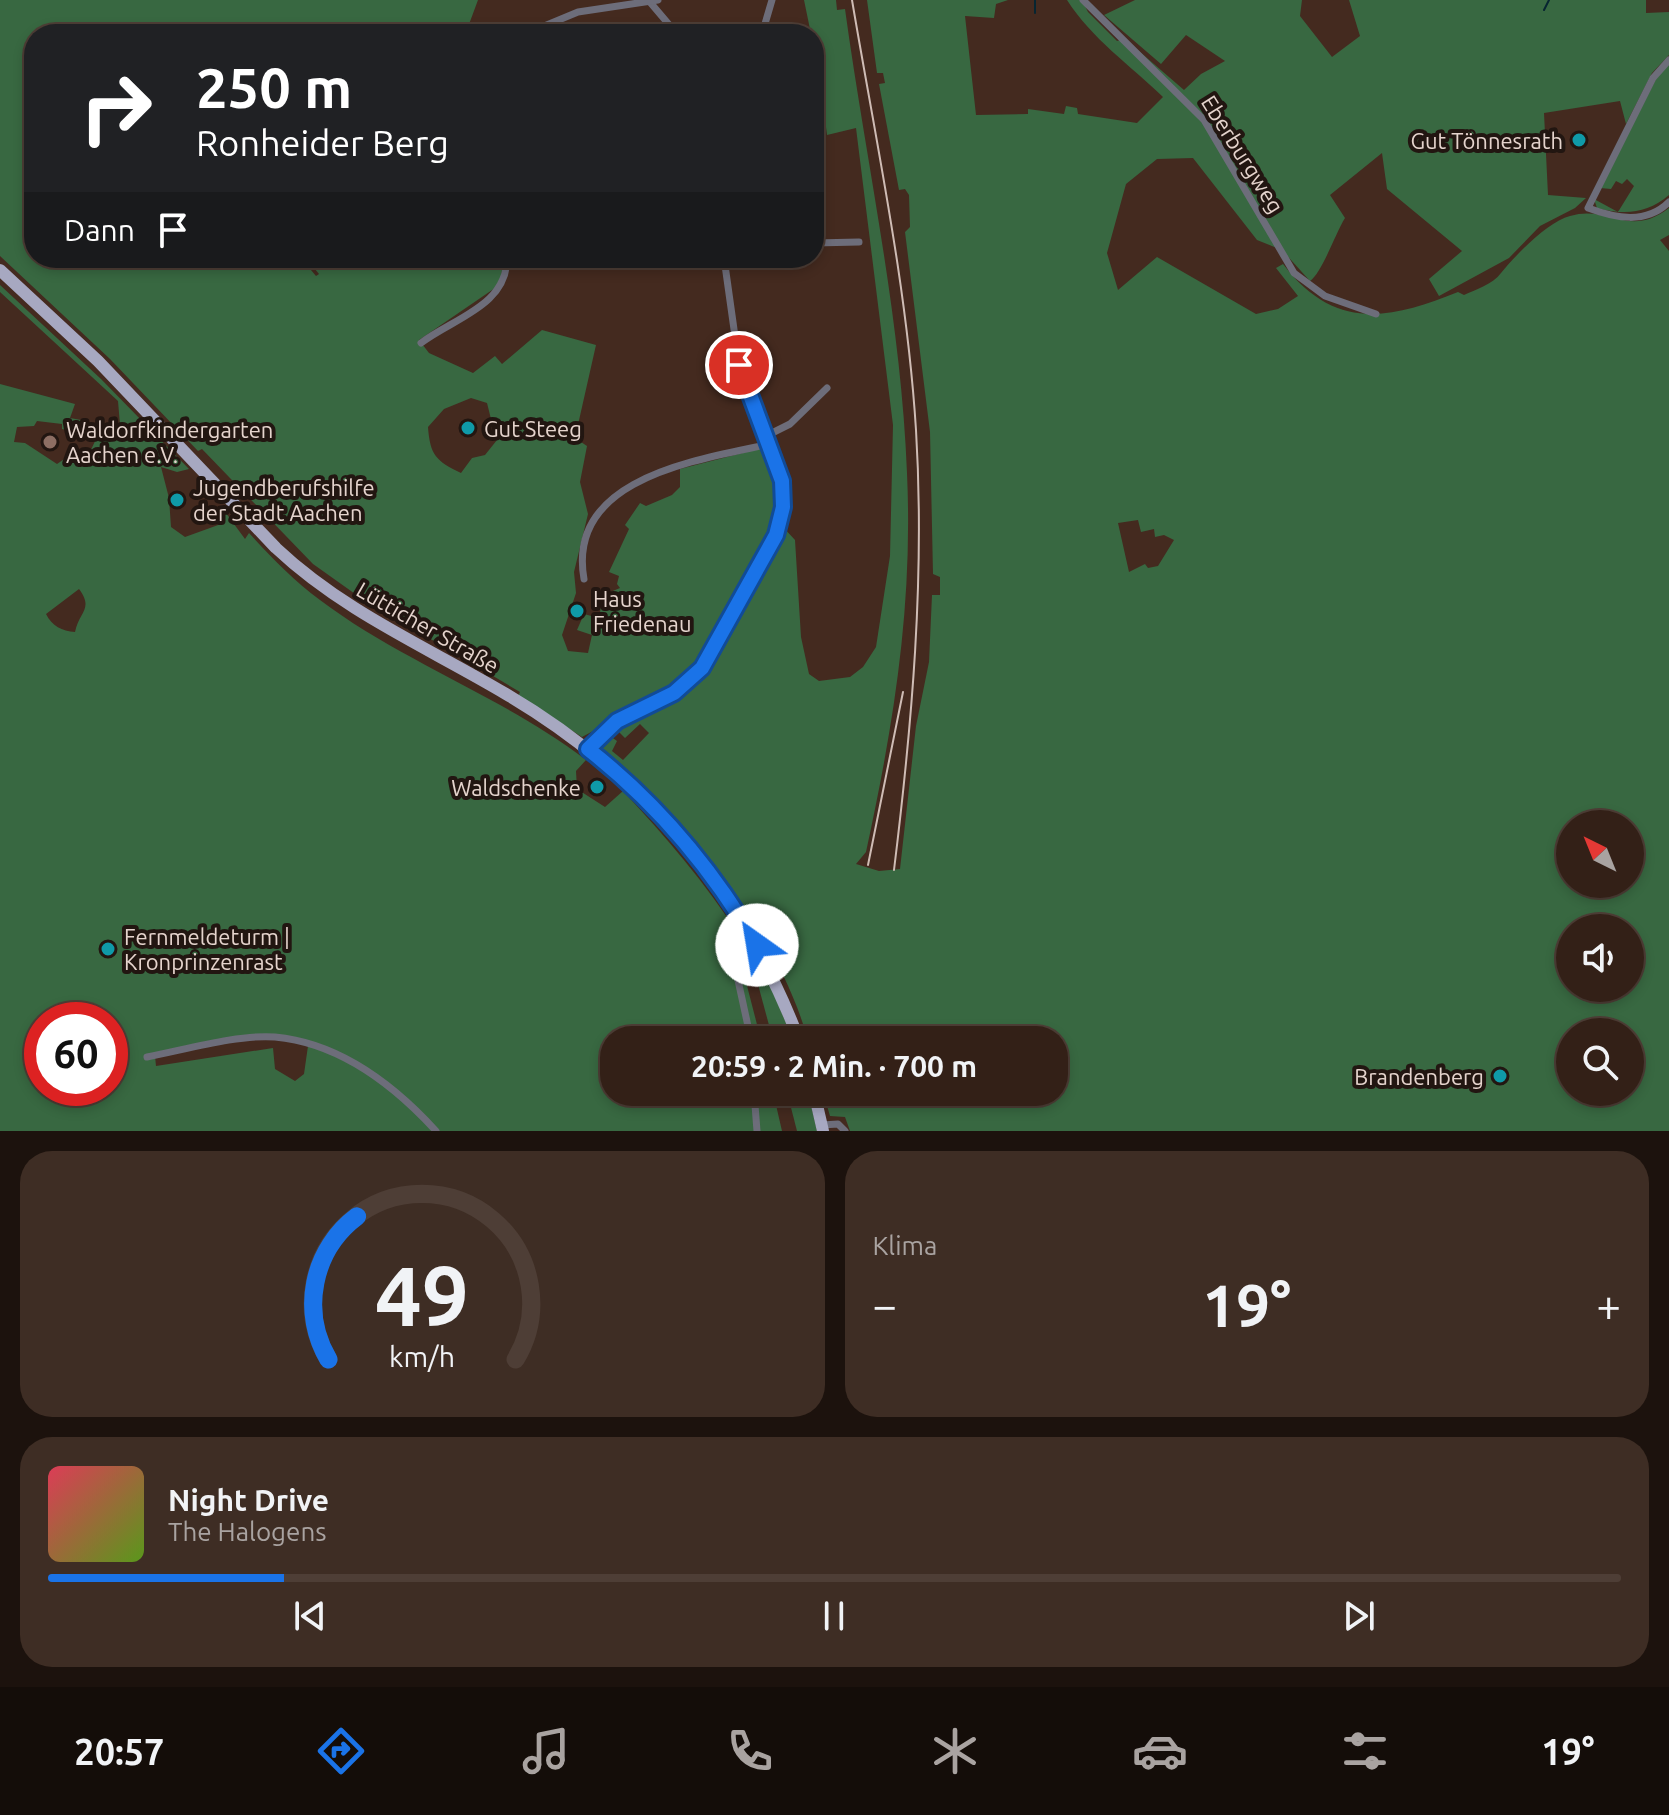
<!DOCTYPE html>
<html lang="de">
<meta charset="utf-8">
<style>
:root{--surface:#332017;--page:#3e2d24;--text:#f1f3f6;--muted:#a9a3a1;--line:#4e3e36;--accent:#1a73e8}
body{margin:0;font-family:Ubuntu,sans-serif;background:var(--page);color:var(--text);height:100vh;display:flex;flex-direction:column;font-size:30px;white-space:nowrap}
*{box-sizing:border-box;margin:0}
p{font-size:26px;color:var(--muted)}
.icon{flex:none;width:44px;height:44px;fill:none;stroke:currentColor;stroke-width:2;stroke-linecap:round;stroke-linejoin:round}
.map{position:relative;height:1131px;overflow:hidden}
.drawer{display:flex;flex-direction:column;gap:20px;padding:20px;background:#1c120d;flex:1}
.drawer>*{flex:none}
.guide{position:absolute;left:24px;top:24px;width:800px;height:244px;border-radius:32px;box-shadow:0 4px 12px #0003,0 0 0 2px var(--line);background:#202124;color:#fff;overflow:hidden}
.needle{width:52px;rotate:317deg}
.tools{position:absolute;left:1556px;top:810px;display:grid;gap:16px}
.tools a{display:grid;place-items:center;width:88px;height:88px;border-radius:50%;background:var(--surface);box-shadow:0 4px 12px #0003,0 0 0 2px var(--line);font-size:40px}
.speed{position:absolute;left:24px;top:1002px;display:flex;gap:16px;font-size:40px;font-weight:700;text-align:center}
.speed>*{display:grid;place-content:center;width:104px;height:104px;border-radius:50%;background:var(--surface);box-shadow:0 4px 12px #0003,0 0 0 2px var(--line);line-height:1}
.speed .limit{border:12px solid #d22;background:#fff;color:#111}
.pin{position:absolute;display:grid;place-items:center;width:68px;height:68px;color:#fff;margin:-34px;border:4px solid #fff;border-radius:50%;box-shadow:0 2px 8px #0007}
.me{position:absolute;width:88px;margin:-44px;rotate:328deg;stroke-linejoin:round;filter:drop-shadow(0 0 6px #0008)}
.turn{display:flex;align-items:center;gap:28px;height:168px;padding:0 40px;font-size:36px}
.turn .icon{width:104px;height:104px;stroke-width:2.5}
.turn b{display:block;font-size:56px;line-height:68px}
.then{display:flex;align-items:center;height:76px;padding:0 40px;background:#0003;gap:16px;font-size:30px}
.big{font-size:60px;font-weight:700;line-height:1.1}
.drawer .widget{flex:1;display:flex;flex-direction:column;justify-content:center;gap:12px;min-width:0;padding:0 28px;border-radius:32px;background:var(--page)}
.drawer .dial{align-items:center;gap:0}
.dial svg{height:208px;overflow:visible;fill:none;stroke:var(--line);stroke-width:7;stroke-linecap:round;text-anchor:middle}
.dial text{fill:var(--text);stroke:none}
.song{display:flex;align-items:center;gap:24px}
.cover{width:96px;height:96px;border-radius:12px;background:linear-gradient(135deg,hsl(350 70% 55%),hsl(90 70% 35%))}
.played{height:8px;border-radius:4px;background:linear-gradient(90deg,var(--accent) 15%,var(--line) 15%)}
.keys{display:flex;justify-content:space-around;direction:ltr}
.heat{display:flex;justify-content:space-between;align-items:center;font-size:44px;direction:ltr}
.drawer .tiles{flex:1;display:grid;gap:20px;grid-template-columns:1fr 1fr}
.widget:last-child{grid-column:span 2}
.trip{position:absolute;left:600px;top:1026px;width:468px;height:80px;border-radius:32px;background:var(--surface);box-shadow:0 4px 12px #0003,0 0 0 2px var(--line);font-weight:700;line-height:80px;text-align:center}
.tab-bar{display:flex;height:128px;justify-content:space-around;align-items:center;background:#140d09;color:var(--muted)}
.tab-bar .icon{width:56px;height:56px}
.tab-bar .current{color:var(--accent)}
.tab-bar b{font-size:36px;color:var(--text)}
.map>svg:first-child{display:block}
.green{fill:#386841;fill-rule:evenodd}
.lines{fill:none;stroke-linecap:round;stroke-linejoin:round}
.stream{stroke:#072531;stroke-width:2}
.minor{stroke:#6d6d7a;stroke-width:7}
.primary{stroke:#a7a8c1;stroke-width:12}
.rail{stroke:#cfbcb5;stroke-width:2}
.route-casing{stroke:#114b97;stroke-width:20}
.route{stroke:#1a73e8;stroke-width:14}
.culture-dot{fill:#0f9aa8;stroke:#221611;stroke-width:3}
.education-dot{fill:#8d6e63;stroke:#221611;stroke-width:3}
.labels{text-anchor:middle;dominant-baseline:central;stroke-width:8;stroke-linejoin:round;paint-order:stroke}
.poi-label{font-size:22px;fill:#e5d4cd;stroke:#221611;text-anchor:start}
.street-label{font-size:22px;fill:#e5d4cd;stroke:#221611}
</style>
<div class="map">
<svg width="1669" height="1131" viewBox="0 0 1669 1131">
<rect width="100%" height="100%" fill="#442a1f"/>
<g class="green">
<path d="M0 0H478L468 27 470 34H34V258H301L316 276 319 274 306 258H504L501 277 495 288 419 340 429 353 473 373 495 356 502 364 542 330 596 345 575 438 587 446 580 482 588 514 574 572 576 593 562 635 568 651 588 653 592 635 577 630 584 614 599 618 603 595 620 588 617 584 619 576 609 572 629 529 625 525 640 503 646 506 672 495 680 487V469L766 447 779 494 771 534 709 651 699 665 671 689 582 737 518 696 520 692 358 596 313 564 202 449 198 451 110 359 0 256ZM471 398 487 403 492 423 501 435 485 455 472 458 461 473C436 461 430 455 428 427L444 409Z"/>
<path d="M804 0H836L837 10 845 9C866 162 901 317 907 473 913 607 894 722 866 852L856 864 879 871 900 869 916 726 929 662 932 595H940V577L933 574 930 432 905 232 910 227 909 195 905 189 899 190 879 84 885 83 883 73H877L867 0H1008L996 4 994 18 965 16 976 115 1028 114V109L1064 114 1066 106 1077 108 1078 114 1137 123 1163 97C1130 65 1092 39 1067 0H1082L1088 12 1117 41 1125 39 1184 90 1201 74 1225 61 1186 35 1161 64 1104 15 1135 0H1302L1300 16 1332 57 1360 36 1349 0H1646V13L1669 12V55L1652 73 1626 124 1620 101 1544 113 1548 195 1586 198 1575 208 1540 226 1509 258 1439 296 1429 279 1462 251 1387 189 1382 153 1330 195 1345 218C1335 234 1322 273 1310 281L1282 250 1257 240 1193 158 1157 159 1126 184 1107 253 1118 290 1157 257 1256 314 1278 309 1298 296 1276 268 1283 264C1334 331 1389 320 1458 292L1464 295C1475 290 1493 284 1501 273 1514 257 1547 222 1570 216 1608 204 1629 239 1669 208V235L1660 240 1669 251V1131H850L845 1117 830 1116 823 1092H1054V1040H808C780 941 709 856 639 783 628 771 613 764 602 752L601 743 610 736 617 741 612 751 623 760 649 733 640 724 625 738 615 728 676 696 705 670 783 527 795 540 801 637 809 674 819 681 850 677 863 667 876 647 890 556 893 425 856 128 827 135 814 34H811ZM1138 520 1141 532 1154 529 1155 537 1164 535 1174 540 1158 566 1148 568 1145 564 1129 572 1118 523ZM1570 824H1630V884H1570ZM1570 928H1630V988H1570ZM1570 1032H1630V1092H1570Z"/>
<path d="M1669 64V195C1647 214 1624 215 1597 208L1594 199 1618 212 1634 186 1627 179 1622 184 1616 181 1611 189 1600 188 1656 79Z"/>
<path d="M0 285 101 379 189 469 177 472 161 467 169 498 171 527 185 537 221 524 216 512 223 509 245 539 249 533C271 557 293 580 320 600 402 662 504 697 586 760L576 771 577 789 605 807 623 791C666 837 705 882 740 937H744L767 977 793 1040H773L756 977 754 970 747 968 745 978 761 1040H614V1092H773L782 1131H0V384L75 404 70 418 81 420 80 433 62 429V424L37 421 34 426 17 427 14 442 25 443 57 464 73 453 89 454 97 437 113 438 120 425 118 401 0 292ZM79 589C94 609 79 612 75 632 62 631 52 626 46 614ZM42 1020H110V1088H42ZM281 1038 308 1046 304 1074 295 1081 275 1069 273 1048 156 1066 155 1056 251 1039Z"/>
<path d="M787 1092H808L817 1131H797Z"/>
</g>
<g class="lines">
<g class="stream">
<path d="M1544 10 1549 0"/>
<path d="M1035 13V0"/>
</g>
<g class="minor">
<path d="M1083 0 1204 120 1294 273 1325 296 1376 314"/>
<path d="M649 1 677 34"/>
<path d="M525 34 578 12 658 0"/>
<path d="M762 34 772 0"/>
<path d="M1669 60 1653 78 1588 208C1615 218 1646 225 1669 202"/>
<path d="M814 243 859 242"/>
<path d="M421 343C454 318 507 306 507 258"/>
<path d="M766 436 790 424 827 388"/>
<path d="M584 579C566 478 697 460 770 444"/>
<path d="M588 749C626 703 675 705 714 653L776 535 783 507 776 459 739 365 724 258"/>
<path d="M743 927 735 935 731 948 751 1040"/>
<path d="M147 1057C184 1050 239 1034 275 1037 340 1043 394 1085 436 1131"/>
<path d="M754 1092 757 1131"/>
<path d="M822 1125 838 1124 845 1131"/>
</g>
<g class="primary">
<path d="M0 270 98 361 276 548C344 612 427 647 506 694 642 774 743 892 799 1040"/>
<path d="M814 1092 823 1131"/>
</g>
<g class="rail">
<path d="M852 0C876 142 907 286 916 430 925 577 912 724 894 870"/>
<path d="M868 865 903 692"/>
</g>
</g>
<g class="lines">
<defs>
<path id="route" d="M739 365 782 481 783 507 776 535 702 668 674 693 617 721 588 749C657 803 713 870 757 945"/>
</defs>
<use href="#route" class="route-casing"/>
<use href="#route" class="route"/>
</g>
<g class="culture-dot">
<circle cx="1579" cy="140" r="8"/>
<circle cx="468" cy="428" r="8"/>
<circle cx="177" cy="500" r="8"/>
<circle cx="577" cy="611" r="8"/>
<circle cx="597" cy="787" r="8"/>
<circle cx="108" cy="949" r="8"/>
<circle cx="1500" cy="1076" r="8"/>
</g>
<circle class="education-dot" cx="50" cy="442" r="8"/>
<g class="labels">
<g class="poi-label">
<text x="1563" y="140" text-anchor="end">Gut Tönnesrath</text>
<text x="484" y="428">Gut Steeg</text>
<text x="66" y="429">Waldorfkindergarten<tspan x="66" dy="25">Aachen e.V.</tspan></text>
<text x="193" y="487">Jugendberufshilfe<tspan x="193" dy="25">der Stadt Aachen</tspan></text>
<text x="593" y="598">Haus<tspan x="593" dy="25">Friedenau</tspan></text>
<text x="581" y="787" text-anchor="end">Waldschenke</text>
<text x="124" y="936">Fernmeldeturm |<tspan x="124" dy="25">Kronprinzenrast</tspan></text>
<text x="1484" y="1076" text-anchor="end">Brandenberg</text>
</g>
<g class="street-label">
<text transform="translate(1243 154) rotate(58)">Eberburgweg</text>
<text transform="translate(428 627) rotate(30)">Lütticher Straße</text>
</g>
</g>
</svg>
<div class="tools">
<a><svg class="needle" viewBox="-14 -14 28 28"><path d="M0-13l5 13h-10z" fill="#e53935"/><path d="M0 13l5-13h-10z" fill="#a9a3a1"/></svg></a>
<a><svg class="icon" aria-label="sound" viewBox="0 0 24 24"><path d="M4 9h4l5-4v14l-5-4H4zM17 9q2 3 0 6"/></svg></a>
<a><svg class="icon" aria-label="search" viewBox="0 0 24 24"><circle cx="10" cy="10" r="6"/><path d="M15 15l6 6"/></svg></a>
</div>
<div class="speed"><div class="limit">60</div></div>
<div class="pin" style="left:739px;top:365px;background:#d93025"><svg class="icon" aria-label="arrive" viewBox="0 0 24 24"><path d="M6 21V4h12l-3 4 3 4H6"/></svg></div>
<svg class="me" style="left:757px;top:945px" viewBox="-20 -20 40 40"><circle r="19" fill="#fff"/><path d="M0-13L10 11 0 6-10 11z" fill="#1a73e8"/></svg>
<div class="trip">20:59 · 2 Min. · 700 m</div>
<div class="guide">
<div class="turn"><svg class="icon" aria-label="right" viewBox="0 0 24 24"><path d="M7 20v-9h11M14 6l5 5-5 5"/></svg><div><b>250 m</b>Ronheider Berg</div></div>
<div class="then">Dann<svg class="icon" aria-label="arrive" viewBox="0 0 24 24"><path d="M6 21V4h12l-3 4 3 4H6"/></svg></div>
</div>
</div>
<section class="drawer">
<div class="tiles">
<div class="widget dial"><svg viewBox="0 0 100 80">
<path d="M14 69A42 42 0 1 1 86 69"/>
<path d="M14 69A42 42 0 0 1 25 14" stroke="#1a73e8"/>
<text x="50" y="56" font-size="32" font-weight="700">49</text>
<text x="50" y="72" font-size="11">km/h</text>
</svg></div>
<div class="widget"><p>Klima</p>
<div class="heat"><a>−</a><b class="big">19°</b><a>+</a></div>
</div>
<div class="widget">
<div class="song"><i class="cover"></i><div><b>Night Drive</b><p>The Halogens</p></div></div>
<div class="played"></div>
<div class="keys"><svg class="icon" aria-label="previous" viewBox="0 0 24 24"><path d="M18 5L8 12l10 7zM5 5v14"/></svg><svg class="icon" aria-label="pause" viewBox="0 0 24 24"><path d="M8 5v14M16 5v14"/></svg><svg class="icon" aria-label="next" viewBox="0 0 24 24"><path d="M6 5l10 7-10 7zM19 5v14"/></svg></div>
</div>
</div>
</section>
<nav class="tab-bar">
<b>20:57</b>
<svg class="icon current" aria-label="directions" viewBox="0 0 24 24"><path d="M12 3l9 9-9 9-9-9zM9 14v-3h6M13 9l2 2-2 2"/></svg>
<svg class="icon" aria-label="music" viewBox="0 0 24 24"><path d="M9 18V5l10-2v13"/><circle cx="6" cy="18" r="3"/><circle cx="16" cy="16" r="3"/></svg>
<svg class="icon" aria-label="phone" viewBox="0 0 24 24"><path d="M5 4h4l2 5-3 2q2 4 5 5l2-3 5 2v4C11 20 4 13 5 4z"/></svg>
<svg class="icon" aria-label="climate" viewBox="0 0 24 24"><path d="M12 3v18M4 7l16 10M4 17L20 7"/></svg>
<svg class="icon" aria-label="car" viewBox="0 0 24 24"><path d="M5 17H2v-5l4-1 3-4h7l3 4 3 1v5h-3M9 17h6M6 11h13"/><circle cx="7" cy="17" r="2"/><circle cx="17" cy="17" r="2"/></svg>
<svg class="icon" aria-label="filters" viewBox="0 0 24 24"><path d="M4 7h16M4 17h16"/><circle cx="9" cy="7" r="2"/><circle cx="15" cy="17" r="2"/></svg>
<b>19°</b>
</nav>
